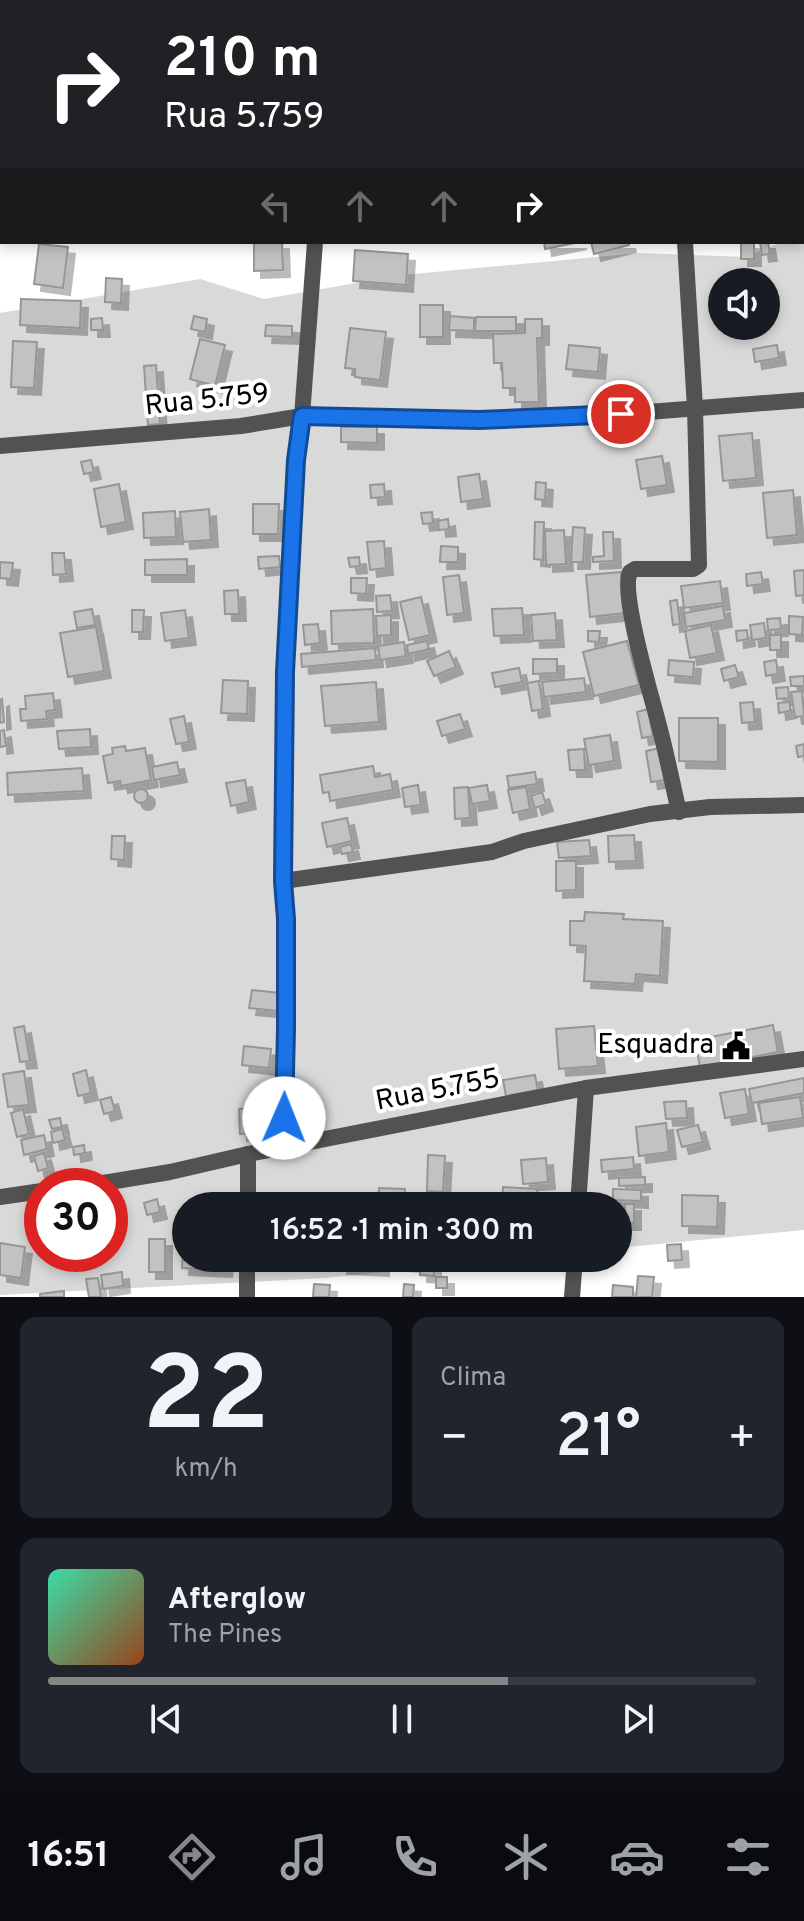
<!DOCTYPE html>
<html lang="pt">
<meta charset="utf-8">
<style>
:root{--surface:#171b24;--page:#20242c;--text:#f1f3f6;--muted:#9ea1a6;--line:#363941;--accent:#858687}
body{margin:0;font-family:Overpass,sans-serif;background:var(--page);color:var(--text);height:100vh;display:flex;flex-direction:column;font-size:30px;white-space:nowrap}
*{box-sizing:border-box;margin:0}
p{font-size:26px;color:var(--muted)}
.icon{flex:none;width:44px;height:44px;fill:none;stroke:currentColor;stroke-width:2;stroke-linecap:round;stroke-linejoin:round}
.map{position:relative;height:1297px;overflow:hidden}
.sheet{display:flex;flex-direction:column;gap:20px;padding:20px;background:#0d0f14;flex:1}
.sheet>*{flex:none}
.banner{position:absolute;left:0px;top:0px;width:804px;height:244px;box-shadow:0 4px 12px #0003;background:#202124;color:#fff;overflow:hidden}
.fabs{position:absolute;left:708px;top:268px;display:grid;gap:16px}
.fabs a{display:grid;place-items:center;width:72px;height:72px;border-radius:50%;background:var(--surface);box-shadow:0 4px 12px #0003;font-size:40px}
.speed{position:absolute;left:24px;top:1168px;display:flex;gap:16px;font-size:40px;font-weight:700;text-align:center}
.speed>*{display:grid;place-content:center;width:104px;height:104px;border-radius:50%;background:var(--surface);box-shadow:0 4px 12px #0003;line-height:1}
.speed .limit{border:12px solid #d22;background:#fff;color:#111}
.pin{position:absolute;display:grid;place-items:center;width:68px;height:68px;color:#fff;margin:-34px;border:4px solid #fff;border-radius:50%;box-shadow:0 2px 8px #0007}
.me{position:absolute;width:88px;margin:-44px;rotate:1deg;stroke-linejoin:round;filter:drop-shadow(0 0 6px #0008)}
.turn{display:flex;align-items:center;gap:28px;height:168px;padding:0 32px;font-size:36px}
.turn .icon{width:104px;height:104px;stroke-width:2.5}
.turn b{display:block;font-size:56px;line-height:68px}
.lanes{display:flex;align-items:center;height:76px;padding:0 32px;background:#0003;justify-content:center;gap:40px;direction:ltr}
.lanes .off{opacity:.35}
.big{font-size:60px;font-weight:600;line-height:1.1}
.sheet .widget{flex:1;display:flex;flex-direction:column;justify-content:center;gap:12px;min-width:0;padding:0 28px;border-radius:16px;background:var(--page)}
.sheet .dial{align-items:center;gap:0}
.dial b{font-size:104px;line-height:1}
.song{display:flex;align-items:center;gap:24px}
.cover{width:96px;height:96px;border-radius:12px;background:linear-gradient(135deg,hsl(160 70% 55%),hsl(20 70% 35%))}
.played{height:8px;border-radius:4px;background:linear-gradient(90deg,var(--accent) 65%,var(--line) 65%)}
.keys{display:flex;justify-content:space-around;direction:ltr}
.heat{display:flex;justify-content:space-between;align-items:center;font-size:44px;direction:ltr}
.sheet .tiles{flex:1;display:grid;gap:20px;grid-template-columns:1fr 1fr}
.widget:last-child{grid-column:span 2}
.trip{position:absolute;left:172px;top:1192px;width:460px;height:80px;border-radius:40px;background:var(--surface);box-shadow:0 4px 12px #0003;font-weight:600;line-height:80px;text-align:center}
.dock{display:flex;height:128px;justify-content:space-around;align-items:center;background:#090b0e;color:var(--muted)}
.dock .icon{width:56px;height:56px}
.dock .selected{color:var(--accent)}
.dock b{font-size:36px;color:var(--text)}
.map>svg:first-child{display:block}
.green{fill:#d9d9d9;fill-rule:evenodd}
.building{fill:#c2c2c2;stroke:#969696;stroke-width:2;filter:url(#shadow)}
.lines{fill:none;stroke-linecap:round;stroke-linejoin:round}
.minor{stroke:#525252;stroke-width:16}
.route-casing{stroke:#114b97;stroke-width:20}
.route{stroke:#1a73e8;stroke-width:14}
.labels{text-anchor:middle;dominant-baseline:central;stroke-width:8;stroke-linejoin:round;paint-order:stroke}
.street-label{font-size:28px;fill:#000;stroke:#fff}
.poi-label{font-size:28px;fill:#000;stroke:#fff;text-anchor:end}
</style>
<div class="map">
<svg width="804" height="1297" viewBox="0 0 804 1297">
<defs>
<filter id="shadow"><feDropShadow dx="7" dy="7" stdDeviation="0" flood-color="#0004"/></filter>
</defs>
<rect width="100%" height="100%" fill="#fff"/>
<path class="green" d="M804 233V1230L618 1248V1206H186V1258H521L325 1278 0 1295V313L200 279 264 299 402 275 639 253 745 257 782 242H802V234ZM722 282H766V326H722ZM42 1186H110V1254H42Z"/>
<g class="building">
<rect x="401" y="0" width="46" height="2"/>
<rect x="716" y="0" width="50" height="2"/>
<path d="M802 19H804V51L802 50Z"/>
<path d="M254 242H282L283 270 254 271Z"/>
<path d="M544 242H580L545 249Z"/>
<path d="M591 242H628L629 245 594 254Z"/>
<rect x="741" y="242" width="13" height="17"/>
<path d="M760 242H768L770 254 762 255Z"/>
<path d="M39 244 68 247 63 288 34 284Z"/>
<path d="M355 250 408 254 406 285 353 281Z"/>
<path d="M106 278 122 279 121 303 105 302Z"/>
<path d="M21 299 81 301 80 328 20 325Z"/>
<rect x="420" y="305" width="23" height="32"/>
<path d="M194 316 207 319 205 332 191 329Z"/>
<path d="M450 316 474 318V331L449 330Z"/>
<path d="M476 317H516V331H475Z"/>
<path d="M102 318 103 330H91V319Z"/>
<path d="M525 319H542V338H537L539 402H515V388H503L502 363H494L493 334 525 333Z"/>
<path d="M266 325 292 326V337L265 336Z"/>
<path d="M350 328 386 332 380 380 355 377V369L345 368Z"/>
<path d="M200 339 225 345 215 386 190 379Z"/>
<path d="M13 341 37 342 34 388 11 387Z"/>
<path d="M569 345 600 348 598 372 566 369Z"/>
<path d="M777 345 779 358 755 362 753 349Z"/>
<path d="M156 365 160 424 148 425 144 366Z"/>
<path d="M341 427H377V443L341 442Z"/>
<path d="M752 433 756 478 723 481 719 436Z"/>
<path d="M662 456 667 485 641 489 636 460Z"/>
<path d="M91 460 94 472 84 474 81 462Z"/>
<path d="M479 474 483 499 461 502 458 477Z"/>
<path d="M536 482 546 483 545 500 535 499Z"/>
<path d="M119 484 126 522 101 527 94 489Z"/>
<path d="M384 484 385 497 371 498 370 485Z"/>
<path d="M793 490 797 535 767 538 763 493Z"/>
<path d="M253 504H279L278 534H253Z"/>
<path d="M209 509 211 540 183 542 180 512Z"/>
<path d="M175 511 176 537 144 538 143 513Z"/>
<path d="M432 512 433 523 423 524 421 513Z"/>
<path d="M448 519 449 529 439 530 438 521Z"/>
<path d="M535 522H544L543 560 534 559Z"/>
<path d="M573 527 585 528 583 562H571Z"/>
<path d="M564 530 566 564 546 565 545 531Z"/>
<path d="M603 532H613L614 561 593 562V557L604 556Z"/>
<path d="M384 541 386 568 370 570 367 542Z"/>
<path d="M441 546 458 547V562H440Z"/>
<path d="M52 553H64L66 574 53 575Z"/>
<path d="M279 556 280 567 259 569 258 557Z"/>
<path d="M359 557 360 566 350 567 348 558Z"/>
<path d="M187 559V575H145V560Z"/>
<path d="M0 562 13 563 11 579 0 578Z"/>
<path d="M804 570V595L796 596 794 571Z"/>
<path d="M621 572 625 613 590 617 586 575Z"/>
<path d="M761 572 763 584 747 586 746 574Z"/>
<path d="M459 575 464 613 447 615 443 577Z"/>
<path d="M351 578H367L366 594 351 593Z"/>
<path d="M720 581 723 603 684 608 681 586Z"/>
<path d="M238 590 239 614H225L224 591Z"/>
<path d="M390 595 392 611 377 612 376 596Z"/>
<path d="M421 597 430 635 409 640 400 602Z"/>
<path d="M677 600 680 624 673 625 670 601Z"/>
<path d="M723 606 725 620 686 627 684 613Z"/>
<path d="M522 608 524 635 494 636 492 609Z"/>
<path d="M92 609 95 625 77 628 74 612Z"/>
<path d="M373 609 374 643 332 644 331 611Z"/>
<path d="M132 610H144L143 632H132Z"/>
<path d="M185 610 189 638 165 641 161 613Z"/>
<path d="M555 613 557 640 533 641 531 615Z"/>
<path d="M391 615V635L377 636 376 616Z"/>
<path d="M789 616 803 617 802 635 789 634Z"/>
<path d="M780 618 781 629 768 630 767 619Z"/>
<path d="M764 623 766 638 752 640 750 625Z"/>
<path d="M318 624 320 643 305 645 303 625Z"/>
<path d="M711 625 717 653 690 658 685 631Z"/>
<path d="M96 627 104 671 68 677 60 633Z"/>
<path d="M747 630 748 639 737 641 736 631Z"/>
<path d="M588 631H600L599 642 588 641Z"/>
<rect x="770" y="635" width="11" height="15"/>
<path d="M427 641 429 649 408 654 407 645Z"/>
<path d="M627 641 639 685 594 696 583 652Z"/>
<path d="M404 642 406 656 380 660 378 646Z"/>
<path d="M375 648 376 660 302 667 301 654Z"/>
<path d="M449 651 456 667 434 676 427 661Z"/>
<path d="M533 659H557V673L533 674Z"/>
<path d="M669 660 694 662 693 677 668 675Z"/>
<path d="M776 660 778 674 766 676 764 662Z"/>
<path d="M735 665 739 677 724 681 721 669Z"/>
<path d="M519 668 522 682 495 687 492 673Z"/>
<path d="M804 676V686H791L790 677Z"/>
<path d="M584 678 586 692 544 697 542 682Z"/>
<path d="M223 680 248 681 247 714 221 713Z"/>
<path d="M539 681 543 709 532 711 527 683Z"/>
<path d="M376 682 379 722 325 726 321 686Z"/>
<path d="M788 687 789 698 777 699 776 688Z"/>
<path d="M802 691 804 716 795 717 791 692Z"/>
<path d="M53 693 55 710 46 711 47 719 21 721 20 709H26L25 696Z"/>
<path d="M2 699 4 722 0 723V700Z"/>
<path d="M753 702 755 722 742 723 740 703Z"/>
<path d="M790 702V711L779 713 778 703Z"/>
<path d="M648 709 653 736 642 738 637 712Z"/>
<path d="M460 714 465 729 442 736 437 721Z"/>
<path d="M184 716 189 742 176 744 170 719Z"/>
<path d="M679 718H718V762L679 761Z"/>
<path d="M90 729 91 747 59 749 57 731Z"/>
<path d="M4 730 6 746 0 747V731Z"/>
<path d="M610 735 614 761 589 765 584 739Z"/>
<path d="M804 744V756L798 757 796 746Z"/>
<path d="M125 746 126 751 145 748 151 780 121 786 120 781 108 783 103 756 113 754 112 748Z"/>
<path d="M660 748 665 780 651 782 646 751Z"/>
<path d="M584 749 585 770H570L568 750Z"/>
<path d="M177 762 180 775 154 780 152 767Z"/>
<path d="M373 766 375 777 390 774 393 790 330 801 329 792 323 793 320 775Z"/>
<path d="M82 768 84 791 8 795 7 773Z"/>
<path d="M535 772 537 784 509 788 507 776Z"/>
<path d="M245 780 249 802 231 806 226 783Z"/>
<path d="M418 785 421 805 405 807 402 788Z"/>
<path d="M487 785 490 801 472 804 469 788Z"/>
<path d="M468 787 470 818 455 819 454 788Z"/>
<path d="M526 787 530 809 513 813 508 790Z"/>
<circle cx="141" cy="796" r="7"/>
<path d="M542 792 546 804 535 808 531 796Z"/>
<path d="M347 818 352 841 327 847 322 823Z"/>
<path d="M634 835 636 861 609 862 608 836Z"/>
<path d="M112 836H125L124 860 111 859Z"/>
<path d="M589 840 591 856 559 858 557 842Z"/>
<path d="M351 844 353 852 342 854 340 847Z"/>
<path d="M556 861H576V890L556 891Z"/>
<path d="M585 912 624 914 623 919 663 921 660 976 636 974 635 984 584 981 586 946 570 945V921H584Z"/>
<path d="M252 990 280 993 278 1011 249 1008Z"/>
<path d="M773 1025 778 1052 700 1067 695 1040Z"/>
<path d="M24 1026 30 1061 20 1062 14 1028Z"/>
<path d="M594 1026 598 1066 559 1069 556 1029Z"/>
<path d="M244 1046 271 1049 269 1068 242 1065Z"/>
<path d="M86 1070 91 1093 78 1096 73 1074Z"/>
<path d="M24 1071 29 1105 8 1107 3 1074Z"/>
<path d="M535 1075 538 1090 506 1096 503 1080Z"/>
<path d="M804 1078V1093L752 1103 749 1089Z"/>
<path d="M745 1089 749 1114 725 1118 720 1093Z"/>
<path d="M111 1097 115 1111 104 1114 100 1100Z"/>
<path d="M800 1097 803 1118 762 1124 759 1103Z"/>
<path d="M686 1101 687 1118 666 1119 664 1102Z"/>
<path d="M254 1108 256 1133 240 1134 239 1109Z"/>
<path d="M23 1109 29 1134 17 1137 11 1113Z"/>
<path d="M60 1118 62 1127 52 1129 49 1120Z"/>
<path d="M666 1123 669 1152 639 1156 636 1127Z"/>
<path d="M698 1125 703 1142 682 1147 677 1130Z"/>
<path d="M62 1129 65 1140 53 1143 51 1132Z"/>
<path d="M44 1135 47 1149 24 1155 21 1140Z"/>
<path d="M84 1145 85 1153 74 1155 73 1147Z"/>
<path d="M44 1153 48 1168 38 1171 34 1156Z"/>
<path d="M428 1155 445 1156 443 1192 427 1191Z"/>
<path d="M633 1157 634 1169 602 1172 601 1160Z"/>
<path d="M546 1158 548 1182 523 1184 521 1160Z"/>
<path d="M645 1177V1185L619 1186V1178Z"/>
<path d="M503 1187 537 1189V1206H512V1203H502Z"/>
<path d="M379 1188 405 1189V1202L378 1201Z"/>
<path d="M613 1189 641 1190V1201L613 1200Z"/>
<path d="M117 1194 119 1202 110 1204V1196Z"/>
<path d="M682 1195 718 1196 717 1227 682 1226Z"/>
<path d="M305 1196 332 1197 331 1206H305Z"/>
<path d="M157 1199 160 1212 147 1215 144 1203Z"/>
<path d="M620 1203 621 1224H618V1206H597V1204Z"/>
<rect x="625" y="1204" width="9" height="19"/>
<path d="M184 1235H186V1258H226L225 1270 182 1268Z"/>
<rect x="149" y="1239" width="16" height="33"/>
<path d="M0 1243 25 1247 21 1278 0 1275Z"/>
<path d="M681 1244 682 1260 668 1261 667 1245Z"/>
<path d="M340 1258H382V1269L340 1267Z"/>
<path d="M403 1258H416V1265L402 1264Z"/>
<path d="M420 1261 434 1262V1276L420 1275Z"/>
<path d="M122 1272 123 1286 103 1289 101 1275Z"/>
<path d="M638 1276 654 1277 652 1297H636Z"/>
<rect x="436" y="1277" width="11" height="11"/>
<path d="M98 1278 101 1297H89L86 1279Z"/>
<path d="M314 1284 330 1285 329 1297H313Z"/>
<path d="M404 1284 414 1285 413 1297H403Z"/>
<path d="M613 1285 633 1287V1297H612Z"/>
<path d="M64 1291V1297H40V1294Z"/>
</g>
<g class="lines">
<g class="minor">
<path d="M671 0V2"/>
<path d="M19 2 20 0"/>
<path d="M334 2V0"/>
<path d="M0 186 2 167"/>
<path d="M0 446 241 426 302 416 479 420 596 416 804 400"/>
<path d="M679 812C672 782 666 751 658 722 651 694 620 594 630 572L635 569H693L699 565 695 408 685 242"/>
<path d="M283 881 492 852 524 841 650 814 710 807 804 805"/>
<path d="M283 1148 286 1028V919L283 881 285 672 296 460 302 416 315 242"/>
<path d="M85 1186 170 1172 248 1154 586 1088 804 1059"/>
<path d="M0 1197 42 1191"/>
<path d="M248 1206V1154"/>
<path d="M578 1206 586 1088"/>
<path d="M247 1297V1258"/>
<path d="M572 1297 575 1258"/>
</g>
</g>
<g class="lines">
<defs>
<path id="route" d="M284 1118 286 1028V919L283 881 285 672 296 460 302 416 479 420 621 414"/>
</defs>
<use href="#route" class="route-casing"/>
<use href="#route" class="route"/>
</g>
<defs>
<symbol id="civic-bare" viewBox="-9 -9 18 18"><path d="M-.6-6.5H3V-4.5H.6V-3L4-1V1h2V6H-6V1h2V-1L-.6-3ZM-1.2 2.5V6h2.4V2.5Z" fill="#000" stroke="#fff" stroke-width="2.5" paint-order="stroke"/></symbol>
</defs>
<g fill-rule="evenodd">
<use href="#civic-bare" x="716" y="1026" width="40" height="40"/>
</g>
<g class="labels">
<g class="street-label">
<text transform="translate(207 401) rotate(-6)">Rua 5.759</text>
<text transform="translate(438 1091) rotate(-11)">Rua 5.755</text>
</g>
<g class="poi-label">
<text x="714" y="1046">Esquadra</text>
</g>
</g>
</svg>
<div class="fabs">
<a><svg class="icon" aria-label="sound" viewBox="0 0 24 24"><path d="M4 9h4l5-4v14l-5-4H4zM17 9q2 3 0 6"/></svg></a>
</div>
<div class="speed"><div class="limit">30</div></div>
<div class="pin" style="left:621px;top:414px;background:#d93025"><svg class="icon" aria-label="arrive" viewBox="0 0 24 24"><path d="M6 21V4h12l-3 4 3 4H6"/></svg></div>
<svg class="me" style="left:284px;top:1118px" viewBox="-20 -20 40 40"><circle r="19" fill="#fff"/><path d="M0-13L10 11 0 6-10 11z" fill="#1a73e8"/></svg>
<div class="trip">16:52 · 1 min · 300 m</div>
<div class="banner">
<div class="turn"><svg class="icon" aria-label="right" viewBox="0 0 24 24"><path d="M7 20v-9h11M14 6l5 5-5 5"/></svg><div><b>210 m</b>Rua 5.759</div></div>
<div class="lanes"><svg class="icon off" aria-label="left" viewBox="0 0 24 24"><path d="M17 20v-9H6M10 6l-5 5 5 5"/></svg><svg class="icon off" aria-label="ahead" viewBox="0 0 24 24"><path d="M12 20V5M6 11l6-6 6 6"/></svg><svg class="icon off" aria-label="ahead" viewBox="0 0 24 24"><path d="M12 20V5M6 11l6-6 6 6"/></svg><svg class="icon" aria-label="right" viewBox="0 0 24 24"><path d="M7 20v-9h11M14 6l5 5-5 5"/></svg></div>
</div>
</div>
<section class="sheet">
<div class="tiles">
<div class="widget dial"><b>22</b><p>km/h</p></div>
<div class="widget"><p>Clima</p>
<div class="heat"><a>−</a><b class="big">21°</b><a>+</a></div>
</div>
<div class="widget">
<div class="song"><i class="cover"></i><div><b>Afterglow</b><p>The Pines</p></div></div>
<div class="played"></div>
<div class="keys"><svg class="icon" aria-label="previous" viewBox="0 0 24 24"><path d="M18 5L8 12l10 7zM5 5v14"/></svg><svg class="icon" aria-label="pause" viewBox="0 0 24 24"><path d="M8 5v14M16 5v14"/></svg><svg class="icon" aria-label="next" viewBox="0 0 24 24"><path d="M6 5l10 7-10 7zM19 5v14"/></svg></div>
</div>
</div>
</section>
<nav class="dock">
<b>16:51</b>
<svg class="icon selected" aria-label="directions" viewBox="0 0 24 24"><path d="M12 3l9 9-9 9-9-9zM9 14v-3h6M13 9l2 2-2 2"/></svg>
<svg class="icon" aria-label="music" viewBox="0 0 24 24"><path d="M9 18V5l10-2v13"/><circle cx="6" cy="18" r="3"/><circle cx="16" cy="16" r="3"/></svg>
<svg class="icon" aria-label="phone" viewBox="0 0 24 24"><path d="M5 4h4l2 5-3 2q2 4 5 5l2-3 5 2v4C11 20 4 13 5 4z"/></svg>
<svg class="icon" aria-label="climate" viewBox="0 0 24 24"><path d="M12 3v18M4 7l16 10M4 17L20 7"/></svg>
<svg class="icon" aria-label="car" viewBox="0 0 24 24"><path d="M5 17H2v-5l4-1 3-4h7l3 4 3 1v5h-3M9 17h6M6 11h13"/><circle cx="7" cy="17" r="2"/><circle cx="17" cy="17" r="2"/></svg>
<svg class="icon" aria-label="filters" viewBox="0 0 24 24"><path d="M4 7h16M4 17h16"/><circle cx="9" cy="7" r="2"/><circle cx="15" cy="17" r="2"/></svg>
</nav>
